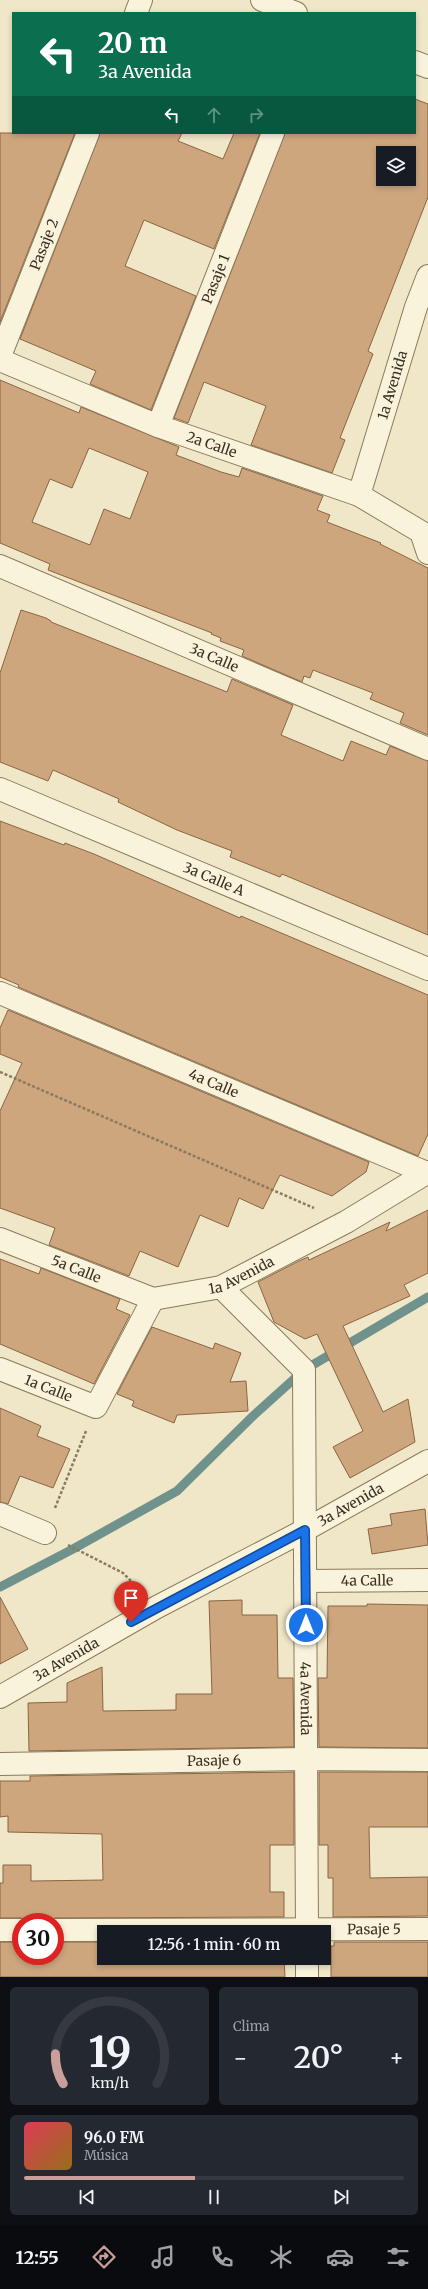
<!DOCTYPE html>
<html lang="es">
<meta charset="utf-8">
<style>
:root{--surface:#171b24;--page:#242831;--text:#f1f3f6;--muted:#9ea1a6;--line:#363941;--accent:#ca9e9b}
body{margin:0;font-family:Merriweather,serif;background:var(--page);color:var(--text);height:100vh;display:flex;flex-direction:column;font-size:15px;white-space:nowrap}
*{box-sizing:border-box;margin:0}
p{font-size:13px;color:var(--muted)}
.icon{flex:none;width:22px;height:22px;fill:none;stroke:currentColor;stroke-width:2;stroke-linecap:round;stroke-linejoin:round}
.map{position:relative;height:1977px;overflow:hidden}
.side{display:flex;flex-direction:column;gap:10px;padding:10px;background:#0d0f14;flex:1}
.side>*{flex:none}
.top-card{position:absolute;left:12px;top:12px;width:404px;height:122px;border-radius:0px;box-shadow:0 2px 6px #0003;background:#0b6e4f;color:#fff;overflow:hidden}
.fabs{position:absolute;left:376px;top:146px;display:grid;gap:8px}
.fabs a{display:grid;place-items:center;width:40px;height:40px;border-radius:0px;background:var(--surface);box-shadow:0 2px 6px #0003;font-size:20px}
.speed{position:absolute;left:12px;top:1913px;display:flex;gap:8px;font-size:20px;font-weight:700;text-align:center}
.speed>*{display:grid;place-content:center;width:52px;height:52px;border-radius:50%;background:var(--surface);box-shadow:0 2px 6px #0003;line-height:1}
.speed .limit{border:6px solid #d22;background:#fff;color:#111}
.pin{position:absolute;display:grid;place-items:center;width:34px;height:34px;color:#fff;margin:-41px -17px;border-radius:50% 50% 50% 0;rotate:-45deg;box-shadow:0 0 4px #0007}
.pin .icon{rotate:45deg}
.me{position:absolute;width:44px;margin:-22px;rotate:0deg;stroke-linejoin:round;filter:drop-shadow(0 0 3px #0008)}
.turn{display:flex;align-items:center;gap:14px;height:84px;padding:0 20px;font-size:18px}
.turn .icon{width:52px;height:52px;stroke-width:2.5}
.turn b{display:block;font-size:28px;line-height:34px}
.lanes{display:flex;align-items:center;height:38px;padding:0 20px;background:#0003;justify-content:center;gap:20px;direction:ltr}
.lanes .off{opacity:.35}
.big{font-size:30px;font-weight:600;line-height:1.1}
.side .card{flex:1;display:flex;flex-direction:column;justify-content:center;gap:6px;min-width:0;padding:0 14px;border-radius:6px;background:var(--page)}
.side .dial{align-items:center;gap:0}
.dial svg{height:104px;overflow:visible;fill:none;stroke:var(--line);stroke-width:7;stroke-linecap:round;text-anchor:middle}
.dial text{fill:var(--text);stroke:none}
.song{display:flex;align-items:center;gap:12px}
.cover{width:48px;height:48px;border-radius:6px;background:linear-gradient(135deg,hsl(350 70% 55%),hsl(40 70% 35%))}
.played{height:4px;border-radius:2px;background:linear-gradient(90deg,var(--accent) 45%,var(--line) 45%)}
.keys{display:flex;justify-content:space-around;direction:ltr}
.heat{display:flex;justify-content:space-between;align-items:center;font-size:22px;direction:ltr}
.side .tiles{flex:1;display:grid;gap:10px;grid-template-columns:1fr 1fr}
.card:last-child{grid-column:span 2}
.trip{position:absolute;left:97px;top:1925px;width:234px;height:40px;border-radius:0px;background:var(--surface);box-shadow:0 2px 6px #0003;font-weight:600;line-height:40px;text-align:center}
.tab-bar{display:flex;height:64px;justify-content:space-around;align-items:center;background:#090b0e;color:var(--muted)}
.tab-bar .icon{width:28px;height:28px}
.tab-bar .current{color:var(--accent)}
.tab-bar b{font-size:18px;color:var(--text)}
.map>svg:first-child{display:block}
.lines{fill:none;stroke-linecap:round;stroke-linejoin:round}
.stream{stroke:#6f928c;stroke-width:9}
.building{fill:#cda67e;stroke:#8b6542;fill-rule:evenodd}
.minor-casing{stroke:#8b7a5c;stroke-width:24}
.path{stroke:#8b7a5c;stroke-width:2.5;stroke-dasharray:3 2;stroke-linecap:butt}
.minor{stroke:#f9f3db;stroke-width:22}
.route-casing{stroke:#114b97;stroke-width:10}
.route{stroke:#1a73e8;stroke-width:7}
.labels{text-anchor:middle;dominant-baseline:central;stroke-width:4;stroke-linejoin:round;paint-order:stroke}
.street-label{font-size:14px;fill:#3c3020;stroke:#f6f0d8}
</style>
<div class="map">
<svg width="428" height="1977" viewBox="0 0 428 1977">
<rect width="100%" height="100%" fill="#efe7c8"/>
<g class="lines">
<path class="stream" d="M0 1587 73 1549 177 1491 253 1416 304 1370 428 1297"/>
</g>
<g class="building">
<path d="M415 99 428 104V197L368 351 373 354 340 438 345 440 332 473 251 445 266 406 204 382 188 423 174 418 285 133H415ZM383 153H409V179H383Z"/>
<path d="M0 133H75L0 322Z"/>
<path d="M100 133H182L178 141 223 159 234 133H260L214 249 144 220 125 266 196 296 151 410 90 384 96 371 20 339Z"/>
<path d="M0 380 79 413 81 407 179 447 176 455 221 472 239 477 242 468 323 496 317 510 330 515 327 522 381 543 380 544 428 568V735L400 723 404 713 370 699 373 693 313 670 310 678 304 676 302 682 242 656 244 650 220 641 221 638 211 634 212 633 48 570 50 564 0 543ZM89 448 148 472 130 519 104 509 90 545 32 522 50 479 72 488Z"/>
<path d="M21 610 46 618 51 621V622L227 692 232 679 293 705 281 735 343 761 351 741 386 755 390 746 428 761V935L282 874 280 877 230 857 232 851 177 830 118 802 119 799 53 770 48 781 0 762V673Z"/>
<path d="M0 821 64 845 65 843 94 854 240 918 241 916 428 995V1134L418 1156 18 987 19 985 0 977Z"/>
<path d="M8 1010 369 1162 366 1172 332 1196 280 1175 263 1209 239 1198 228 1227 200 1215 178 1267 140 1251 129 1276 49 1245 55 1228 0 1208V1111L22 1063 0 1054V1028Z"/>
<path d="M428 1210V1273L404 1285 410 1296 343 1326 383 1412 408 1399 415 1442 350 1478 333 1447 363 1431 317 1334 305 1339 274 1322 258 1282 299 1261 308 1257 309 1260 390 1222 386 1231Z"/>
<path d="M0 1259 39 1274 41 1268 120 1299 116 1309 130 1315 94 1384 0 1344Z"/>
<path d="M152 1327 213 1349 215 1343 241 1353 230 1382 246 1381 248 1411 177 1415 174 1423 132 1406 134 1401 117 1394Z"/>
<path d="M0 1408 41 1426 37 1436 70 1449 53 1488 20 1476 8 1504 0 1502Z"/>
<path d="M425 1509 428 1545 372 1554 368 1529 392 1525 390 1514Z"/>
<path d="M0 1597 28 1649 0 1664Z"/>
<path d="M242 1600V1615H277L278 1678H293L294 1747 29 1751 28 1703 67 1702V1683L102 1667 103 1711 176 1710V1694H212L209 1601Z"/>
<path d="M367 1604 428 1605V1748L319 1747 318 1678H327L328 1606H367Z"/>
<path d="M294 1772V1845H270V1892H284V1917L55 1918 46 1922H30L21 1918H0V1883H3V1865H31V1881L103 1880 102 1834 8 1832V1816L0 1817V1781H30V1776Z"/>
<path d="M319 1772H428V1827H369L370 1878 428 1877V1916L333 1917V1878H328V1845H319Z"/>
<path d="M0 1942H21V1956H55V1942H104V1958H284L285 1977H0Z"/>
<path d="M334 1942H428V1977H331V1946H334Z"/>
</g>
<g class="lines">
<defs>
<g id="minor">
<path d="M262 0 296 13"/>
<path d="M136 13 141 0"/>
<path d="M415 62 428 67"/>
<path id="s1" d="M0 356 88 133"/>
<path id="s2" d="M0 360 158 426 359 495 421 532 428 553"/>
<path id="s3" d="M158 426 273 133"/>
<path id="s4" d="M359 495 416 307 428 276"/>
<path id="s5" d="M0 566 428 749"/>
<path id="s6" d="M0 789 428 969"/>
<path id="s7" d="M0 993 427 1173"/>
<path id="s8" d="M0 1239 153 1299"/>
<path id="s9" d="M221 1287 304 1370 307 1932"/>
<path id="s10" d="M153 1299 221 1287 346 1222 428 1172"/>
<path id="s11" d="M0 1369 96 1407 153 1299"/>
<path d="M0 1514 45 1533"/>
<path id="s12" d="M305 1581 428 1580"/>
<path id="s13" d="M0 1697 157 1607 305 1530 428 1461"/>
<path id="s14" d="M0 1764 306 1759 428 1760"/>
<path d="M0 1930H21"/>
<path id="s15" d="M55 1930 428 1929"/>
<path d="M307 1958V1977"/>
</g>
</defs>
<use href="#minor" class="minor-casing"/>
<g class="path">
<path d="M0 1072 314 1208"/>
<path d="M55 1508 86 1431"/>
<path d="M68 1545 123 1573 138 1588"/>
</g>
<use href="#minor" class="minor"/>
</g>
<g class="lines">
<defs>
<path id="route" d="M131 1622 305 1530 306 1625"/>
</defs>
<use href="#route" class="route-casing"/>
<use href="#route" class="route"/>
</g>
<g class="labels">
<g class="street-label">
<text stroke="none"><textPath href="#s1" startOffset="120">Pasaje 2</textPath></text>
<text stroke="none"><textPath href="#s3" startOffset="158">Pasaje 1</textPath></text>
<text stroke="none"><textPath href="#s4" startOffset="115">1a Avenida</textPath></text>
<text stroke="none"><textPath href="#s2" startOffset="228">2a Calle</textPath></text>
<text stroke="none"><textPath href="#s5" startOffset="233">3a Calle</textPath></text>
<text stroke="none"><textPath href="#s6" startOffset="232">3a Calle A</textPath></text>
<text stroke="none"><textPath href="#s7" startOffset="232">4a Calle</textPath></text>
<text stroke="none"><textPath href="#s8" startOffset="82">5a Calle</textPath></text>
<text stroke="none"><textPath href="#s10" startOffset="92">1a Avenida</textPath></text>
<text stroke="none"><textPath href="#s11" startOffset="52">1a Calle</textPath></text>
<text stroke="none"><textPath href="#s13" startOffset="400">3a Avenida</textPath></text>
<text stroke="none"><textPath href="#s12" startOffset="62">4a Calle</textPath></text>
<text stroke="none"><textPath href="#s13" startOffset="76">3a Avenida</textPath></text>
<text stroke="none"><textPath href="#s9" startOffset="446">4a Avenida</textPath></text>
<text stroke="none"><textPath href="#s14" startOffset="214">Pasaje 6</textPath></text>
<text stroke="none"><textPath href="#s15" startOffset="319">Pasaje 5</textPath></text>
</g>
</g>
</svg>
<div class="fabs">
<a><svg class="icon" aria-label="layers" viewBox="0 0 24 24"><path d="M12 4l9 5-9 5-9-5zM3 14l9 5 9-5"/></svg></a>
</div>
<div class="speed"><div class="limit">30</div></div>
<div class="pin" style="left:131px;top:1622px;background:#d93025"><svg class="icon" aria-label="arrive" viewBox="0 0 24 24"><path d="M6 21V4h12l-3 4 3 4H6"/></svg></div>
<svg class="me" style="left:306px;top:1625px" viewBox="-20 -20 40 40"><circle r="17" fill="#1a73e8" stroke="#fff" stroke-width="3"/><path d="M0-11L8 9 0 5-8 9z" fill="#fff"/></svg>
<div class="trip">12:56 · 1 min · 60 m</div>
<div class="top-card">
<div class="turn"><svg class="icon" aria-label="left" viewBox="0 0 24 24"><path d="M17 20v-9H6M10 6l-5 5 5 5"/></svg><div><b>20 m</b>3a Avenida</div></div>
<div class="lanes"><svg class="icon" aria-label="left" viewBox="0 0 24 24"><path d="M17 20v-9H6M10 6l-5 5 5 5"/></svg><svg class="icon off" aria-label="ahead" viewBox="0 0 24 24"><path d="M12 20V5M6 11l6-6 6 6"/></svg><svg class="icon off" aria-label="right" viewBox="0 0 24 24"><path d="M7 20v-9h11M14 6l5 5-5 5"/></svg></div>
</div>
</div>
<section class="side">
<div class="tiles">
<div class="card dial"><svg viewBox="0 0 100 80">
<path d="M14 69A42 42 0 1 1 86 69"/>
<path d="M14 69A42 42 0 0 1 8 46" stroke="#ca9e9b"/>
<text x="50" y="56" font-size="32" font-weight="700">19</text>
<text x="50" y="72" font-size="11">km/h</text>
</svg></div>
<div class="card"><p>Clima</p>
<div class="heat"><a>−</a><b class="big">20°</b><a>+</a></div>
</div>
<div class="card">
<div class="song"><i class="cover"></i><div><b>96.0 FM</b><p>Música</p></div></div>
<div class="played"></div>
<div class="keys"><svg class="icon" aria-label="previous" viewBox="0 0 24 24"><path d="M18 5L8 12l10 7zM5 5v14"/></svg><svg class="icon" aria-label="pause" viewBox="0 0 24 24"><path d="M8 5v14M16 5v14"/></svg><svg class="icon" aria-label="next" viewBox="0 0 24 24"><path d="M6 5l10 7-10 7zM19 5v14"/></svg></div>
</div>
</div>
</section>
<nav class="tab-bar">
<b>12:55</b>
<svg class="icon current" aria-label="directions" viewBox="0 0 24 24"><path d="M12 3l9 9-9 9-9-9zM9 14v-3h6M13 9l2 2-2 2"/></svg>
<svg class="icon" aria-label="music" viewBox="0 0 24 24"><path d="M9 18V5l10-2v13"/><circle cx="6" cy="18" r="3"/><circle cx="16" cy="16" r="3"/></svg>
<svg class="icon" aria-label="phone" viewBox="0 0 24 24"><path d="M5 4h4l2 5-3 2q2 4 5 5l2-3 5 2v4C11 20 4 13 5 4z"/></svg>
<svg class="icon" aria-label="climate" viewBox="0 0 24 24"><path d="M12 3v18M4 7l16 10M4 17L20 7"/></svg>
<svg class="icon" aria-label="car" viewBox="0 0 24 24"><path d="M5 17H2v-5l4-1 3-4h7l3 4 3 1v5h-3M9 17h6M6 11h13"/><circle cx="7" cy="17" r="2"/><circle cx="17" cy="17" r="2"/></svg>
<svg class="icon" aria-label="filters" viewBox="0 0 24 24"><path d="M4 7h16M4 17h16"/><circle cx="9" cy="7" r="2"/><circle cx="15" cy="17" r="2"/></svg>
</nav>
